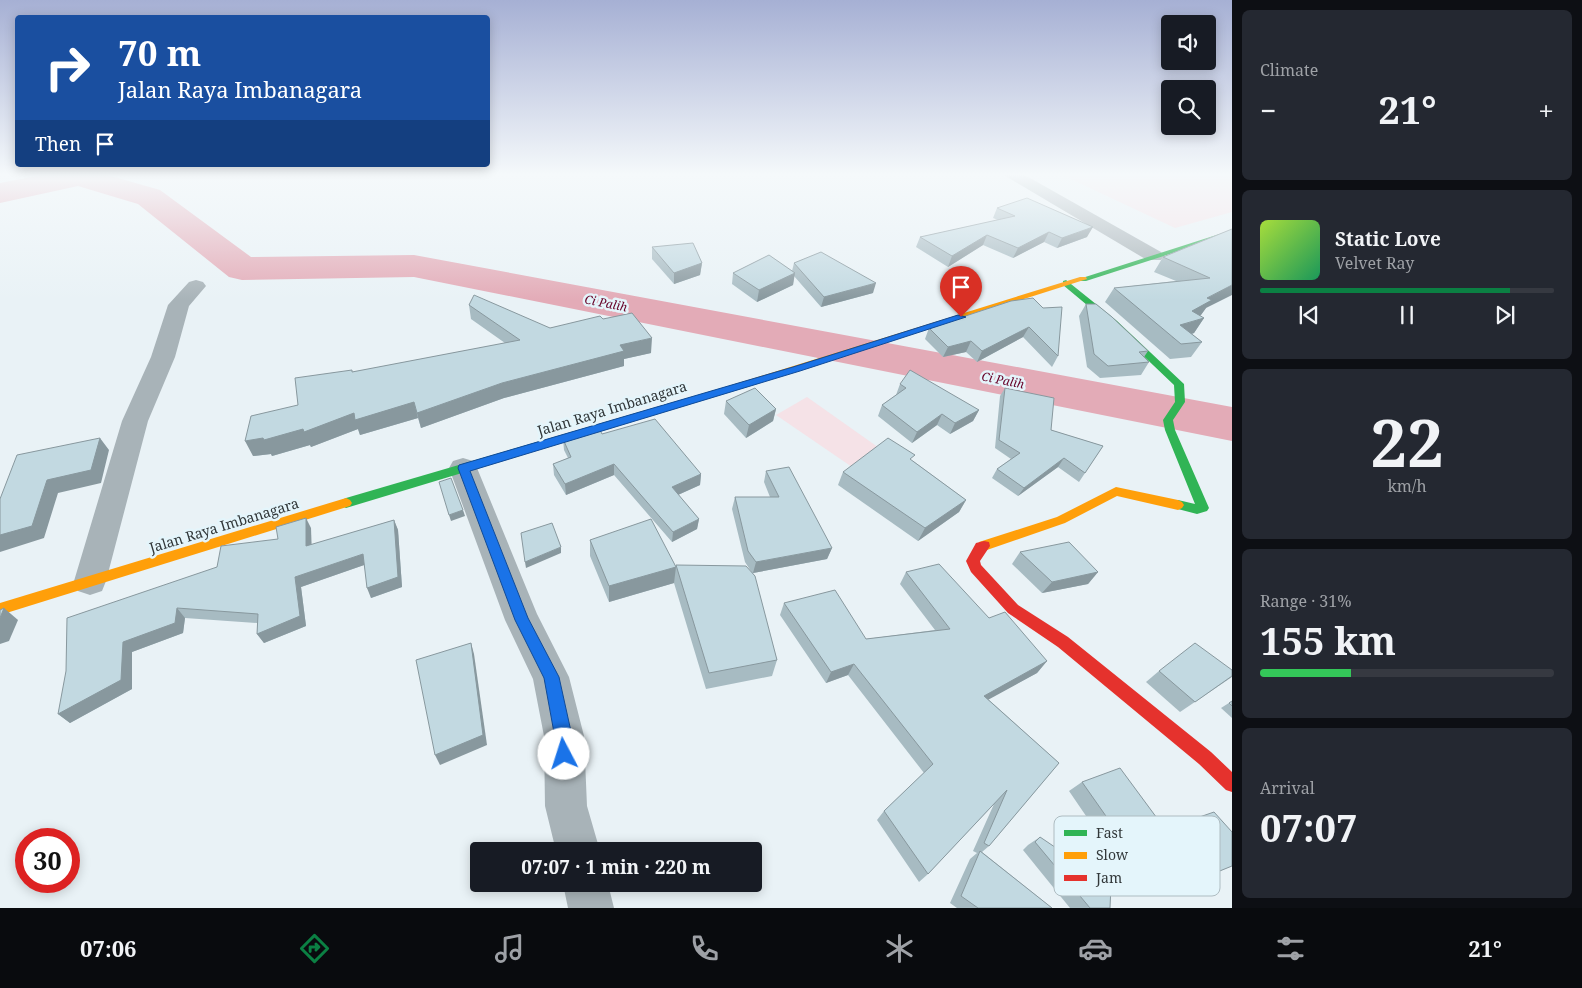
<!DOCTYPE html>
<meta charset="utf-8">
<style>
:root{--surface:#171b24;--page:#242831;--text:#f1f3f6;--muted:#9ea1a6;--line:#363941;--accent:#0b8043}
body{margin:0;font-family:"Noto Serif",serif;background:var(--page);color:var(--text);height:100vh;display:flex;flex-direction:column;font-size:19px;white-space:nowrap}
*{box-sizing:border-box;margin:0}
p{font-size:16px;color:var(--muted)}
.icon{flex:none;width:28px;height:28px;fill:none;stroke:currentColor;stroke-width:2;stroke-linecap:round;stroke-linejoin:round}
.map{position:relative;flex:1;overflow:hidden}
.sheet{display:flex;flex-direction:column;gap:10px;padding:10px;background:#0d0f14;width:350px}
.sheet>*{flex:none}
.top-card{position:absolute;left:15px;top:15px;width:475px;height:152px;border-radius:5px;box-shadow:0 2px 12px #0003;background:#1a4fa0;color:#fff;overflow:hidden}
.controls{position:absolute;left:1161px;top:15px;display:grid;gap:10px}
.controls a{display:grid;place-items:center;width:55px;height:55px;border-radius:5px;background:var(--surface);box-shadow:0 2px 12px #0003;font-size:25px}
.speed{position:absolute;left:15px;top:828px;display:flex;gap:10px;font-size:25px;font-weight:700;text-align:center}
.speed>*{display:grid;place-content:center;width:65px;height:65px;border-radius:50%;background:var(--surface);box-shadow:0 2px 12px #0003;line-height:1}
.speed .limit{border:8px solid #d22;background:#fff;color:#111}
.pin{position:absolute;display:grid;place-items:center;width:42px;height:42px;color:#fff;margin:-51px -21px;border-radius:50% 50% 50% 0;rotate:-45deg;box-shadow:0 0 5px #0007}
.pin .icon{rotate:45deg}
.me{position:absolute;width:55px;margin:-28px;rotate:355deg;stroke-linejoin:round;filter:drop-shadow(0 0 4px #0008)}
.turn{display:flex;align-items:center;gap:18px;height:105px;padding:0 20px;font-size:22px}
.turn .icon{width:65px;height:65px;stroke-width:2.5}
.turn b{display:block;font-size:35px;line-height:42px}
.then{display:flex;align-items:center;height:48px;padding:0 20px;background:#0003;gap:10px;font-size:19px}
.big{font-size:38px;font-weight:700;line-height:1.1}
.sheet .tile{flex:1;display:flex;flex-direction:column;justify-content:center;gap:8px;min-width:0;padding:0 18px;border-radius:8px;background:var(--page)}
.sheet .dial{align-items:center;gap:0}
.dial b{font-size:65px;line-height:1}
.song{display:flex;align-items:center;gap:15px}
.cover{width:60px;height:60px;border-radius:8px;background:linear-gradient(135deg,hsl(80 70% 55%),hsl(150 70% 35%))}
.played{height:5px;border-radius:2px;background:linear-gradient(90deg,var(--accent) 85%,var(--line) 85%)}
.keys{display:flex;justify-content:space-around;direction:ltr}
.heat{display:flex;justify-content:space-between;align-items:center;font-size:28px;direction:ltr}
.charge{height:8px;border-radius:4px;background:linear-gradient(90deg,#34c759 31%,var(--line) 0)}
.trip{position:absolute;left:470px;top:842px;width:292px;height:50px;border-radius:5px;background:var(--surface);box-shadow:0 2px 12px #0003;font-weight:700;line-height:50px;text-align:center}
.tabs{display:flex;height:80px;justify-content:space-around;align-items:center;background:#090b0e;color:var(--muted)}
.tabs .icon{width:35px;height:35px}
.tabs .current{color:var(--accent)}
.tabs b{font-size:22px;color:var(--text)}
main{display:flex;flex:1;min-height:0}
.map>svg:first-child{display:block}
.green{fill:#f5e2e7}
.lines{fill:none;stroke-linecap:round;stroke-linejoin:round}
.river{fill:#e3abb7;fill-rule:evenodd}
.street{fill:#a8b3b8;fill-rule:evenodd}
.fast{fill:#30b455;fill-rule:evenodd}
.slow{fill:#ff9f0a;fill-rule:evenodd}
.jam{fill:#e5322d;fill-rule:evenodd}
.wall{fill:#a7bbc2}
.shaded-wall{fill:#88989e}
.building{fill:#c2d9e1;stroke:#88989e}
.route{fill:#1a73e8;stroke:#114b97}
.labels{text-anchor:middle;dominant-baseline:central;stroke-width:5;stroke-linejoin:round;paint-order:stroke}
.far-water-label{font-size:12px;font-style:italic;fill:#670027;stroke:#e4f5fb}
.street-label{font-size:14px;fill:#313739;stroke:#e4f5fb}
.key{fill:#e4f5fb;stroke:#aebcc1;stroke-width:1}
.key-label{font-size:14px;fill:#313739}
</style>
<main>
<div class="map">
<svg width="1232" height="908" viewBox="0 0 1232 908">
<rect width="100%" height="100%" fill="#e9f2f6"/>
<g class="green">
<path d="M1060 174H1232V212L1175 228Z"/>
<path d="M807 397 882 450 855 469 776 415Z"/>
</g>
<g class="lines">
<path class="river" d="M46 174H104L160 190 251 257 414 255 1232 407V441L414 277 242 280 229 277 138 204 78 186 0 203V183Z"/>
<g class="street">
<path d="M1002 174H1023L1161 252 1164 256 1161 260H1147Z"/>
<path d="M196 280 203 282 206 286 189 306 175 357 148 421 106 581 102 591 90 595 78 591 74 581 122 421 151 357 168 305 189 282Z"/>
<path d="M463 458 473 461 477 468 537 614 569 677 584 736 587 806 600 851H556L545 806 544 736 533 679 505 620 449 468 453 461Z"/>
<path d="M563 884H608L614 908H568Z"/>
</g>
<g class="fast">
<path d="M1232 230V234L1086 281H1080L1079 279Z"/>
<path d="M1066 280 1117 321 1184 384 1185 402 1173 420 1175 430 1209 508 1207 511 1197 514 1174 508 1172 505 1174 502 1178 500 1195 504 1165 430 1163 420 1175 402 1174 385 1111 325 1063 285V281Z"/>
<path d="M739 383 744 386 743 388 346 508 342 506 340 503 342 500 346 498Z"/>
</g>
<g class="slow">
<path d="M1080 277H1086L1087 279 743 388H735L734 386 735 384Z"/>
<path d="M1116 487 1178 500 1182 502 1184 505 1182 508 1178 510 1117 496 1065 523 984 551 979 550 978 546 979 542 1057 517Z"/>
<path d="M346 498 350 500 352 503 350 506 0 615V603Z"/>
</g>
<path class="jam" d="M984 541 989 542 990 546 980 561 981 565 1018 605 1068 637 1211 752 1232 772V792L1226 790 1199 764 1058 647 1008 613 971 572 966 561 976 543Z"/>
</g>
<g class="wall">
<path d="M997 208 1087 237 1057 248 1044 242 1013 258 983 245 948 267 916 247 920 237 998 220 993 218Z"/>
<path d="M1232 229 1206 308 1200 316 1204 318 1194 333 1192 334 1202 342 1191 357 1170 359 1105 302 1114 288 1176 281 1154 272 1163 257Z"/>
<path d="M652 247 702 263 700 275 674 284 652 259Z"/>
<path d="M794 263 873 293 821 307 794 276 793 285 757 302 732 284 733 273 792 271Z"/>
<path d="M1011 301 1058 356 1052 367 1023 337 977 362 966 352 943 357 925 339 929 328Z"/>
<path d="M1086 304 1148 351 1144 357 1149 362 1141 375 1100 378 1087 367 1079 316Z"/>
<path d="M469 305 550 328 603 319 651 353 624 359V366L504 398 421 428 418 418 360 435 358 429 311 447 310 445 272 456 271 454 253 456 298 405 353 372 505 343 471 319Z"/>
<path d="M900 384 979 410 973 421 950 434 937 425 912 443 878 416 882 405 896 395Z"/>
<path d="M1005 388 1051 430 1103 446 1079 482 1058 467 1018 496 992 478 997 469 1011 459 995 448 1000 396Z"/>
<path d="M726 401 776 409 773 421 746 438 724 414Z"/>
<path d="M602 434 701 474 700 485 678 495 699 519 697 529 672 542 614 475 566 495 554 475 553 464 568 458 564 450 563 439Z"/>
<path d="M913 461 966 500 959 512 918 541 838 485 843 472Z"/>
<path d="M766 471 832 548 827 559 753 573 777 660 772 676 706 689 674 583 609 602 590 556V540L676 567V565L752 573 745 562 732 509 735 497H770L764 482Z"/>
<path d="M394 520 398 530 402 587 371 598 364 565 301 587 306 626 264 643 257 634V623L185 618 183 633 132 652V689L70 723 58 714 217 567 278 539 311 528V545Z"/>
<path d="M1020 552 1098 572 1088 584 1042 593 1012 564Z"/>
<path d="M906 572 989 618 1047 661 1037 673 988 699 1059 763 989 846 982 852 1052 908H957L950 903 970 859 977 853 973 851 994 804 928 874 919 882 877 820 884 811 924 773 848 675 826 683 780 615 784 603 866 639 935 630 900 584Z"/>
<path d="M1159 671 1232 677 1180 712 1146 682Z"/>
<path d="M1232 701V718L1221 708Z"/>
<path d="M1082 782 1165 829 1232 866 1182 886 1149 838 1112 854 1069 791Z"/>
<path d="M1040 837 1110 908H1070L1023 850 1028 845Z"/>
</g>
<g class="shaded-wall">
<path d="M1093 227 1087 237 1057 248 1062 238Z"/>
<path d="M1049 232 1044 242 1013 258 1018 248Z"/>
<path d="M987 235 983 245 948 267 952 256Z"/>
<path d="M702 263 700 275 674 284V273Z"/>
<path d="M795 273 793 285 757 302 759 290Z"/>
<path d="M876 283 873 293 821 307 824 297Z"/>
<path d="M1232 285V295L1206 308 1201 315 1185 324 1204 318 1194 333 1175 339 1172 337 1192 311 1207 298Z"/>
<path d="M1029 327 1023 337 977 362 982 351Z"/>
<path d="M652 338 651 353 624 359V366L504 398 421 428 417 413 502 383 620 345Z"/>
<path d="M971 341 966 352 943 357 948 347Z"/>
<path d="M414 402 418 418 360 435 358 429 311 447 310 445 272 456 271 454 253 456 245 441 354 413Z"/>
<path d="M776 409 773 421 746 438 749 425Z"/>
<path d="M979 410 973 421 950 434 955 423Z"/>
<path d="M942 414 937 425 912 443 917 432Z"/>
<path d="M100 438 109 450 101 483 58 493 44 538 0 552V535L47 480Z"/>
<path d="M1064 458 1058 467 1018 496 1024 488Z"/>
<path d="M614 464V475L566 495 565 484Z"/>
<path d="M701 474 700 485 671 498 672 487Z"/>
<path d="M966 500 959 512 918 541 925 528Z"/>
<path d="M463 510 465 516 451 521 449 515Z"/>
<path d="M306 518 311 528 312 556 306 546Z"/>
<path d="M699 519 697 529 672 542 673 532Z"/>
<path d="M394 520 398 530 402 587 371 598 367 588Z"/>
<path d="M561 547V553L526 568 525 562Z"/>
<path d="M832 548 827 559 753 573 756 562Z"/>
<path d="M363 554 367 564 301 587 306 626 264 643 257 634 295 577Z"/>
<path d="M676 567 674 583 609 602V586Z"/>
<path d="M1098 572 1088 584 1042 593 1052 582Z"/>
<path d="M4 608 18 620 9 641 0 644V618Z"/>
<path d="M177 608 185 618 183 633 132 652V689L70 723 58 714 123 642Z"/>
<path d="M471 643 474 654 487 745 440 765 435 755Z"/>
<path d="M1047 661 1037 673 975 707 984 696Z"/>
<path d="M854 664 848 675 826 683 831 672Z"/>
<path d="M1165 829 1149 838 1112 854 1127 846Z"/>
</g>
<g class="building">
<path d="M1027 198 1093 227 1062 238 1049 232 1018 248 987 235 952 256 920 237 1015 216 997 208Z"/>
<path d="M1232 229V285L1207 298 1212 300 1192 311 1204 318 1180 325 1202 342 1181 344 1114 288 1210 278 1163 257Z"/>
<path d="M693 243 702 263 674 273 652 247Z"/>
<path d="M821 252 876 283 824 297 794 263Z"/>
<path d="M769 255 795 273 759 290 733 273Z"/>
<path d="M474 295 550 328 600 316 603 319 632 313 652 338 620 345 624 351 502 383 417 413 414 402 355 420 354 413 304 432 303 429 264 440 263 438 245 441 251 416 298 405 295 378 352 370V372L520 340 469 305Z"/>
<path d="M1033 298 1043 308 1062 307 1058 356 1029 327 982 351 971 341 948 347 929 328 1011 301Z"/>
<path d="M1086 304H1096L1112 317 1148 351 1139 352 1149 362 1108 366 1094 354Z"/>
<path d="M910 370 979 410 955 423 942 414 917 432 882 405 906 388 900 384Z"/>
<path d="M755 388 776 409 749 425 726 401Z"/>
<path d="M1005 388 1054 398 1051 430 1103 446 1085 473 1064 458 1024 488 997 469 1020 453 999 440Z"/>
<path d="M655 419 701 474 672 487 699 519 673 532 614 464 565 484 553 464 571 457 563 439 599 428 602 434Z"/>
<path d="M100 438 91 470 47 480 32 526 0 535V499L17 455Z"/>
<path d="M888 438 915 455 910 459 966 500 925 528 843 472Z"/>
<path d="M789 467 832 548 756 562 748 551 735 497H779L766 471Z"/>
<path d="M451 478 463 510 449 515 439 482Z"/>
<path d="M306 518V546L394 520 398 577 367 588 363 554 295 577 300 616 257 634 258 614 177 608 175 623 123 642 121 680 58 714 66 671 67 618 217 567 221 546 278 539 276 527Z"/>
<path d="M651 519 676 567 609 586 590 540Z"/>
<path d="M552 523 561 547 525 562 521 533Z"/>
<path d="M1069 542 1098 572 1052 582 1020 552Z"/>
<path d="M939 564 989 618 1005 612 1047 661 984 696 1059 763 989 846 984 843 1007 790 928 874 884 811 933 764 854 664 831 672 784 603 835 590 866 639 950 629 906 572Z"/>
<path d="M676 565 746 566 755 576 777 660 709 673Z"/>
<path d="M4 608 0 618V610Z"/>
<path d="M471 643 483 735 435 755 416 660Z"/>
<path d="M1195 643 1232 670V676L1195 702 1159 671Z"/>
<path d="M1232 701V706L1229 703Z"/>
<path d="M1120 768 1165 829 1127 846 1082 782Z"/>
<path d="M1214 812 1232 832V866L1200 879 1165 829Z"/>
<path d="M1040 837 1111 885 1110 908H1090L1035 842Z"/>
<path d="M980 851 1052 908H978L961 896Z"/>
</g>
<linearGradient id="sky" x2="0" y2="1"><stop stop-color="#a6b0d4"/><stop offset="0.58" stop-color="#f5f9fb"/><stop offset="1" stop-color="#f5f9fb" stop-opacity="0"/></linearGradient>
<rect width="1232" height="301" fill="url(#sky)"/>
<path class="route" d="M958 315 966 317 800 371 470 471 528 618 559 677 572 736 573 754 570 760 564 762 559 760 544 678 515 620 458 468 459 465 793 367Z"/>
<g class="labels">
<g class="far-water-label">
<text transform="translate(606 303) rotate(11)">Ci Palih</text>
<text transform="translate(1003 380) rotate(11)">Ci Palih</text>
</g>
<g class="street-label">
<text transform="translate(612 408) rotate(-17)">Jalan Raya Imbanagara</text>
<text transform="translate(224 525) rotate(-17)">Jalan Raya Imbanagara</text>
</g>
</g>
<rect x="1054" y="816" width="166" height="80" rx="8" class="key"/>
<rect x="1064" y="830" width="23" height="6" fill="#30b455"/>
<rect x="1064" y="852" width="23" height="7" fill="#ff9f0a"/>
<rect x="1064" y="875" width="23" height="6" fill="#e5322d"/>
<g class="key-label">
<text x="1096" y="838">Fast</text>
<text x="1096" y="860">Slow</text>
<text x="1096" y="883">Jam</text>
</g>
</svg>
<div class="controls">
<a><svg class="icon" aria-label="sound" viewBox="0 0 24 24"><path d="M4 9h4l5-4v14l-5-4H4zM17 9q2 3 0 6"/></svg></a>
<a><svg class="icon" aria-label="search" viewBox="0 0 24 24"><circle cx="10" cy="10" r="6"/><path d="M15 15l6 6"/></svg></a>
</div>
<div class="speed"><div class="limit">30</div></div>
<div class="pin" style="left:961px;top:317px;background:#d93025"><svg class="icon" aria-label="arrive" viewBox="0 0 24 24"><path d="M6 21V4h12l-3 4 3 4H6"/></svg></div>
<svg class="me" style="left:564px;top:754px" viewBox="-20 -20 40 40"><circle r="19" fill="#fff"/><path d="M0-13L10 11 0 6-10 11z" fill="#1a73e8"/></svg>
<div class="trip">07:07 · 1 min · 220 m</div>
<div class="top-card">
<div class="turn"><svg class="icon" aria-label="right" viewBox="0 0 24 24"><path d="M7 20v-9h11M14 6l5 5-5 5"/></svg><div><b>70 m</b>Jalan Raya Imbanagara</div></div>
<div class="then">Then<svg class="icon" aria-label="arrive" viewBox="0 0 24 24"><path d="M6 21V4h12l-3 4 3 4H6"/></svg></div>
</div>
</div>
<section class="sheet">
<div class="tile"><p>Climate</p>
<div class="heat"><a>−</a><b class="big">21°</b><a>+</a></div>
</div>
<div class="tile">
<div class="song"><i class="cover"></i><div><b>Static Love</b><p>Velvet Ray</p></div></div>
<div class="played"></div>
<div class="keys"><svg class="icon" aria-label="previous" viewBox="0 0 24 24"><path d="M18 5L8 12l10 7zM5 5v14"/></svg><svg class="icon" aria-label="pause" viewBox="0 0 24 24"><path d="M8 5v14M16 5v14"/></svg><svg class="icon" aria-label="next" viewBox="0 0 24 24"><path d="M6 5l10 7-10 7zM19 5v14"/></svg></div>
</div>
<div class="tile dial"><b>22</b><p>km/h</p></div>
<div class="tile"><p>Range · 31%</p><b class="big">155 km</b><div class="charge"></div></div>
<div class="tile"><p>Arrival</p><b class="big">07:07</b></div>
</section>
</main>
<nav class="tabs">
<b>07:06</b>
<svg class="icon current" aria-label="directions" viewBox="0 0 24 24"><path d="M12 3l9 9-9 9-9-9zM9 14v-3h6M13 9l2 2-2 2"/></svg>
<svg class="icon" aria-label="music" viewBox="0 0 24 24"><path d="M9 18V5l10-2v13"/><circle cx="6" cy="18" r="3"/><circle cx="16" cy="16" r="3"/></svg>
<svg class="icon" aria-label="phone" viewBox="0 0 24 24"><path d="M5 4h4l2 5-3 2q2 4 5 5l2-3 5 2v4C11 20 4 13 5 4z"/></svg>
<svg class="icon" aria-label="climate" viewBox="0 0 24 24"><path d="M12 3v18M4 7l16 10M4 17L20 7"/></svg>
<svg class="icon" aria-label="car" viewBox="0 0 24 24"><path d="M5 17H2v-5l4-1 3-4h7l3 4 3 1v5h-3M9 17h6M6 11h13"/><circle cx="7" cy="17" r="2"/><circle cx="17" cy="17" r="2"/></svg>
<svg class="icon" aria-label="filters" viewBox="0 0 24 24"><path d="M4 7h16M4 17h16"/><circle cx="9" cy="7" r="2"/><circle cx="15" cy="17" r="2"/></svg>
<b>21°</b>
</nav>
